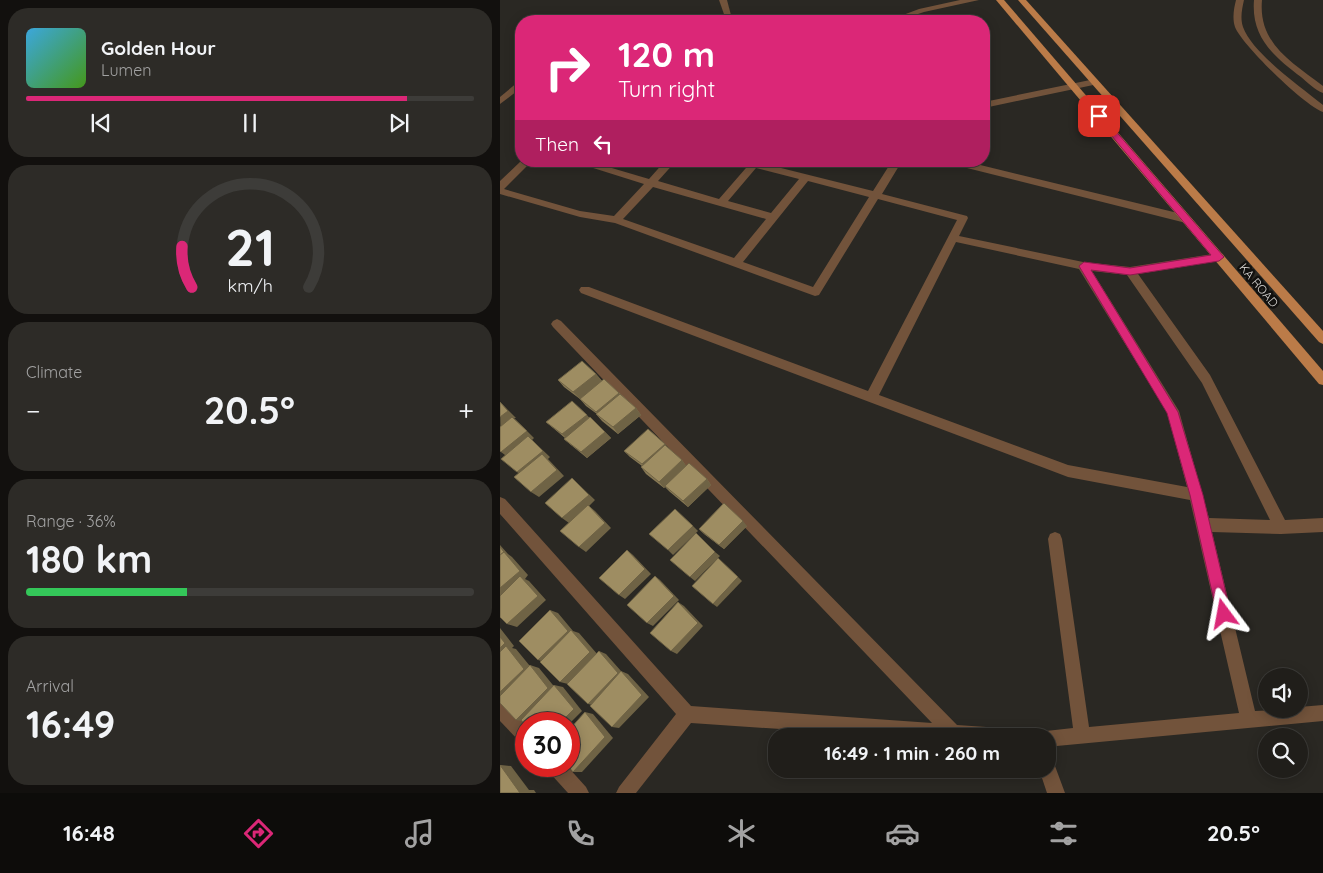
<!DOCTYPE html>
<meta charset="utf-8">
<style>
:root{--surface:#201e1a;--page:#2d2b27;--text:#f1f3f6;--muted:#a2a2a2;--line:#3d3c39;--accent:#db2777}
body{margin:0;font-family:Quicksand,sans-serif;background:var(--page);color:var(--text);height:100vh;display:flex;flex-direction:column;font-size:19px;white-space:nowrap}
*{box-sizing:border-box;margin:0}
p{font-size:16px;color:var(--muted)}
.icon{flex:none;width:28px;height:28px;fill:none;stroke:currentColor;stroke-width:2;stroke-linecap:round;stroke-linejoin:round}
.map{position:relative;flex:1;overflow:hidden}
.panel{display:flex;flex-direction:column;gap:8px;padding:8px;background:#12100e;width:500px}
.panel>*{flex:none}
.banner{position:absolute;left:15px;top:15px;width:475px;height:152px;border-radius:20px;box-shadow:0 2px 12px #0003,0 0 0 1px var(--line);background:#db2777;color:#fff;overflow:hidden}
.fabs{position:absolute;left:758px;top:668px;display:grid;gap:10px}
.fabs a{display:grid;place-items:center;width:50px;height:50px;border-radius:50%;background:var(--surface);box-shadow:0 2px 12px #0003,0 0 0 1px var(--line);font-size:25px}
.speed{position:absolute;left:15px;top:712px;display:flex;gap:10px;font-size:25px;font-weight:700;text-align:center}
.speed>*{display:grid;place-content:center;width:65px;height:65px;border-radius:50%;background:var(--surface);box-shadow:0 2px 12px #0003,0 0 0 1px var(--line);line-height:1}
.speed .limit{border:8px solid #d22;background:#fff;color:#111}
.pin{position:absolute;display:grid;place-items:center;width:42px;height:42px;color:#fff;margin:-21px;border-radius:10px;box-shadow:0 2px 8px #0006}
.me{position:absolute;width:55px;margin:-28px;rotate:347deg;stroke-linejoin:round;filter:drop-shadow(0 0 4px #0008)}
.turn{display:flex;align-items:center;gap:18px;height:105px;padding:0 20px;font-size:22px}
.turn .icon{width:65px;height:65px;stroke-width:2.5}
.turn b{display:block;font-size:35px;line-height:42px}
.then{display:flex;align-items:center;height:48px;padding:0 20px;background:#0003;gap:10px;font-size:19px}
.big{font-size:38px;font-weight:800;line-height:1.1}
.panel .tile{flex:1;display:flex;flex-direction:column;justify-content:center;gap:8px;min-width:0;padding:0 18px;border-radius:20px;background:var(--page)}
.panel .dial{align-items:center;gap:0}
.dial svg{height:130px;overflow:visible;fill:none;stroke:var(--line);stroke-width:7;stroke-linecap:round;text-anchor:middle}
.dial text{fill:var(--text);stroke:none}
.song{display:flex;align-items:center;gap:15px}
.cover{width:60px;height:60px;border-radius:8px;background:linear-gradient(135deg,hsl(200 70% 55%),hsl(100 70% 35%))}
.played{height:5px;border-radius:2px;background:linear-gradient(90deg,var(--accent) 85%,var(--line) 85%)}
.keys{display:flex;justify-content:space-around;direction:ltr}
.heat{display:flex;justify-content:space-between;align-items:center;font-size:28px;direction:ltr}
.charge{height:8px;border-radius:4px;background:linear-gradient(90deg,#34c759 36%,var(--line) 0)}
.trip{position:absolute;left:268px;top:728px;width:288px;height:50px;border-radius:20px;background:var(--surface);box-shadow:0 2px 12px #0003,0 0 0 1px var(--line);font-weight:800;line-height:50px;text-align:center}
.menu{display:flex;height:80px;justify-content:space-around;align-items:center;background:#0d0c0a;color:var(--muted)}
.menu .icon{width:35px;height:35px}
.menu .on{color:var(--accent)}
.menu b{font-size:22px;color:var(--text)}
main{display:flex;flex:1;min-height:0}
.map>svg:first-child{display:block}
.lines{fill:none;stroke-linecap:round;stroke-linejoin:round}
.lane{fill:#72533b;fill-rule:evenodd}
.street{fill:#72533b;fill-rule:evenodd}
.primary{fill:#bb7b48;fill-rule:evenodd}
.wall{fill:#887954}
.shaded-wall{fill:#6f6345}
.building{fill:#9e8d62;stroke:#6f6345}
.route{fill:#db2777;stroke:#8e194d}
.labels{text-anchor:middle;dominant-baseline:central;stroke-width:5;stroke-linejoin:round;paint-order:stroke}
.far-street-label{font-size:12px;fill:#d8d6d3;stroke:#12110f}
</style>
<main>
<section class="panel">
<div class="tile">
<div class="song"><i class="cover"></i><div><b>Golden Hour</b><p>Lumen</p></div></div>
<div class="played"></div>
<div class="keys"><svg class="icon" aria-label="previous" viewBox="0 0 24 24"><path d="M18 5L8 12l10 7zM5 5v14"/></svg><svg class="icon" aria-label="pause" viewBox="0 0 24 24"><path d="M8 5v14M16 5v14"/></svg><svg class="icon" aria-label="next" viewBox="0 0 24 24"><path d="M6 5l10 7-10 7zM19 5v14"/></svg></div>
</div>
<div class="tile dial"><svg viewBox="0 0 100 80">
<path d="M14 69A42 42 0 1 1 86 69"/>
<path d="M14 69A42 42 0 0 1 8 44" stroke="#db2777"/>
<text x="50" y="56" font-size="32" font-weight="700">21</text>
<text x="50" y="72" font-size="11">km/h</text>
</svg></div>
<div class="tile"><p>Climate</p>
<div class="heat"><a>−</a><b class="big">20.5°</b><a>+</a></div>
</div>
<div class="tile"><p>Range · 36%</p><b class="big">180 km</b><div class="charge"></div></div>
<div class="tile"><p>Arrival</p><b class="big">16:49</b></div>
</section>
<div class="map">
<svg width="823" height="793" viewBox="0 0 823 793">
<rect width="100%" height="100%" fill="#2a2823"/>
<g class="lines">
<g class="lane">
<path d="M219 0H227L232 19 225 17Z"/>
<path d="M736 0H744C742 9 740 18 743 27 753 54 800 86 823 105V112C805 106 742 45 735 27 732 18 734 8 736 0Z"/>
<path d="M754 0H762C758 44 792 62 823 86V93C815 90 807 82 801 77 773 56 751 37 754 0Z"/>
</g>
<g class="street">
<path d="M460 0H479L424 12 397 21H387L419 9Z"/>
<path d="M595 79 599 82 598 84 484 108V102Z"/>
<path d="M18 82H21V88L0 104V97Z"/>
<path d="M21 161H32L4 189 80 211 114 216 144 184 71 161H88L149 179 165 161H176L158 181 219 199 252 161H262L261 163 373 191 392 161H402L382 194 467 216 468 218 459 236 583 262 630 267 719 253 723 254 724 257 719 261 638 274 710 375 785 520 823 518V532L781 534 712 532 755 711 799 709V707L823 705V721L546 747V736H539L540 733 546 731 573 728 548 539 550 534 555 532 560 534 562 539 589 727 739 713 690 500 568 477 81 293 79 290 81 287H89L368 391 457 220 378 199 319 295 315 296 115 223 80 217 0 194V181ZM256 168 299 179 271 213 228 201ZM308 181 369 197 313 287 243 262ZM153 187 266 219 234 258 123 219ZM456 242 579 269 667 412 687 487 568 465 379 395ZM592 271 627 275 702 383 770 520 709 518 679 411Z"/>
<path d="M446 161H464L686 215 691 219 686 223 451 164Z"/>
<path d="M57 319 61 321 457 725 501 728 507 730 509 736H385L191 723 136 793H116L119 787 176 714 0 514V497L5 499 191 706 432 723 53 327 51 324 53 321Z"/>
<path d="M0 701 6 703 26 724V744L20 742 0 721Z"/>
<path d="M546 755 552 758 565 793H547L539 769H546Z"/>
<path d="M46 766H67L86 787 89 793H68L49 772Z"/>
</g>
<g class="primary">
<path d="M496 0H504L823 371V385L819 384Z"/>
<path d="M518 0H526L823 331V344L819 342Z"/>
</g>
</g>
<g class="wall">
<path d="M96 374 102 381 104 379 136 408 141 415 118 434 102 421 96 414H97L86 406 80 399 99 384 80 399 64 387 58 380Z"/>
<path d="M89 417 105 432 111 438 87 458 71 445 64 439 65 438 46 422Z"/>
<path d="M165 444 167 447 182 460 186 466 207 479 211 485 188 507 170 492 165 487 164 488 146 474 141 467 142 466 130 457 124 451Z"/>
<path d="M247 526 224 549 204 534 199 529Z"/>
</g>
<g class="shaded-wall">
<path d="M96 374 102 381 80 399 73 392Z"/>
<path d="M119 393 125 400 102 418 96 412Z"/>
<path d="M0 402 16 418H14L34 438 32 440 50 457 48 459 64 476 39 497 31 492 25 478 17 472 9 458 1 452Z"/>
<path d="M136 408 141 415 118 434 113 427Z"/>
<path d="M87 415 93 422 69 441 62 434Z"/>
<path d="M105 432 111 438 87 458 81 452Z"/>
<path d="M165 444 170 450 147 470 142 464Z"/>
<path d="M182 460 187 467 164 488 159 482Z"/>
<path d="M72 478 95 500 89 506 95 511 111 528 86 552 79 547 69 523 62 518Z"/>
<path d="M207 479 211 485 188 507 183 501Z"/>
<path d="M243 521 247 526 224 549 219 545Z"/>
<path d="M193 526 198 531 173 555 168 550Z"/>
<path d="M0 545 8 554 12 557 28 575 25 579 29 581 46 600 17 627 7 624 0 600Z"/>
<path d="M127 550 133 555 151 574 125 599 119 595Z"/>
<path d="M215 552 220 556 195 581 190 577Z"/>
<path d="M155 576 160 580 179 600 153 626 147 623Z"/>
<path d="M238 577 242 581 217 607 213 604Z"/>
<path d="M178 602 184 606 203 626 177 654 171 651Z"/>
<path d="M50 610 58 613 73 631 79 633 98 655 68 684 60 682 47 663 38 660Z"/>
<path d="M0 628 14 646 12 648 16 649 34 671 0 701Z"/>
<path d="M99 651 106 654 121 671 128 674 149 697 119 728 112 727 96 706 88 704Z"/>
<path d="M30 665 39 668 57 690 26 722 16 720Z"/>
<path d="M54 685 63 687 82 711 69 724H59Z"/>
<path d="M85 712 93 714 113 738 82 772H73Z"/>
<path d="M0 765H1L11 766 29 790H34L36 793H20L0 769Z"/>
</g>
<g class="building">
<path d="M82 361 96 374 73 392 58 380Z"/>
<path d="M104 379 119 393 96 412 80 399Z"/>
<path d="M120 394 136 408 113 427 96 414Z"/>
<path d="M72 401 87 415 62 434 46 422Z"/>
<path d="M0 402 8 411 0 417Z"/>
<path d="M12 417 27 431 1 452 0 451V427Z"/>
<path d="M90 417 105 432 81 452 64 439Z"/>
<path d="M148 429 165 444 142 464 124 451Z"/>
<path d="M28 436 43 451 17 472 1 459Z"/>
<path d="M165 445 182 460 159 482 141 467Z"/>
<path d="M42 454 57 470 31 492 14 477Z"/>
<path d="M189 463 207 479 183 501 165 486Z"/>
<path d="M72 478 89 495 62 518 45 503Z"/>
<path d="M224 503 243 521 219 545 199 529Z"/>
<path d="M88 505 105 523 79 547 60 531Z"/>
<path d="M175 509 193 526 168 550 149 534Z"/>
<path d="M196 533 215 552 190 577 170 560Z"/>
<path d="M0 547 4 552 0 555Z"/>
<path d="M127 550 145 569 119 595 99 578Z"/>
<path d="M4 552 20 571 0 588V555Z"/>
<path d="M218 558 238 577 213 604 192 586Z"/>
<path d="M20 576 38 596 7 624 0 617V596Z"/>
<path d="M155 576 174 596 147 623 127 605Z"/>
<path d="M178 602 198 623 171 651 150 633Z"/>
<path d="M50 610 68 631 38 660 19 641Z"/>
<path d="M71 630 90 652 60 682 40 662Z"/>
<path d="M0 637 5 643 0 648Z"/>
<path d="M6 646 24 669 0 692V652Z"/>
<path d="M99 651 118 673 88 704 67 684Z"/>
<path d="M30 665 48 688 16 720 0 703V696Z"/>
<path d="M121 671 142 695 112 727 90 706Z"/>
<path d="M54 685 74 709 59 724H26V726L21 720Z"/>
<path d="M85 712 105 737 73 772 68 766H69V730Z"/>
<path d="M0 765 20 793H0Z"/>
</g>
<path class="route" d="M599 113 601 114 724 257 719 261 630 275 591 270 678 412 703 495 731 614 729 619 724 621 719 619 717 614 690 495 667 413 579 266 584 262 630 268 711 255 596 117V114Z"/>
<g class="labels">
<g class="far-street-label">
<text transform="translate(759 285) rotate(50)">KA ROAD</text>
</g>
</g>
</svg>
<div class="fabs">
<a><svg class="icon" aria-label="sound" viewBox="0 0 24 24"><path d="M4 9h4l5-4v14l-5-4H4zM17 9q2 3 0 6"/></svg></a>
<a><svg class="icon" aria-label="search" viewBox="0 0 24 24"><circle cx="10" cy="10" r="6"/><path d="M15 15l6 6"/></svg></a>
</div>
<div class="speed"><div class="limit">30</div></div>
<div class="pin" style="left:599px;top:116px;background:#d93025"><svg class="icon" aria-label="arrive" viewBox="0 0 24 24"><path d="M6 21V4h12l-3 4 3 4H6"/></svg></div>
<svg class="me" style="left:724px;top:614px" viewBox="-20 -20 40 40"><path d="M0-17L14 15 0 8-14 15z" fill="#db2777" stroke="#fff" stroke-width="4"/></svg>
<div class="trip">16:49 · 1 min · 260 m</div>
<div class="banner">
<div class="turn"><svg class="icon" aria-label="right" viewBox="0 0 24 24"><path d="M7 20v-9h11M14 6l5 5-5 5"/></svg><div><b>120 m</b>Turn right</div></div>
<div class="then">Then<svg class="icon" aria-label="left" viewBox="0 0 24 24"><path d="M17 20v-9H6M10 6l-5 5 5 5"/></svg></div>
</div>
</div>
</main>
<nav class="menu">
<b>16:48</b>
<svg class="icon on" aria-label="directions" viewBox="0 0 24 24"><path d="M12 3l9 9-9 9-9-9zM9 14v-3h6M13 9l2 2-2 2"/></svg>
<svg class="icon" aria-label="music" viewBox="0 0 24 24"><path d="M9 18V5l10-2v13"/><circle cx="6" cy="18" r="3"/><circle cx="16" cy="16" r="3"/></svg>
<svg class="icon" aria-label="phone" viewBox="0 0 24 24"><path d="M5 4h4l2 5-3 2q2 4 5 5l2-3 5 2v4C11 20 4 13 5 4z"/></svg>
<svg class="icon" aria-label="climate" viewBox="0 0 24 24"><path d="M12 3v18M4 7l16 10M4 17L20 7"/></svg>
<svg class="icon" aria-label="car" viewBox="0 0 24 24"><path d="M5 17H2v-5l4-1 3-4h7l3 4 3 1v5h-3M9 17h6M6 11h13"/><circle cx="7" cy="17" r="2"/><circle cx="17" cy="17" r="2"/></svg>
<svg class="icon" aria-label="filters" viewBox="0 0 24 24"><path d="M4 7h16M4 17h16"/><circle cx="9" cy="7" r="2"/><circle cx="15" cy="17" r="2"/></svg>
<b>20.5°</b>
</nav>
